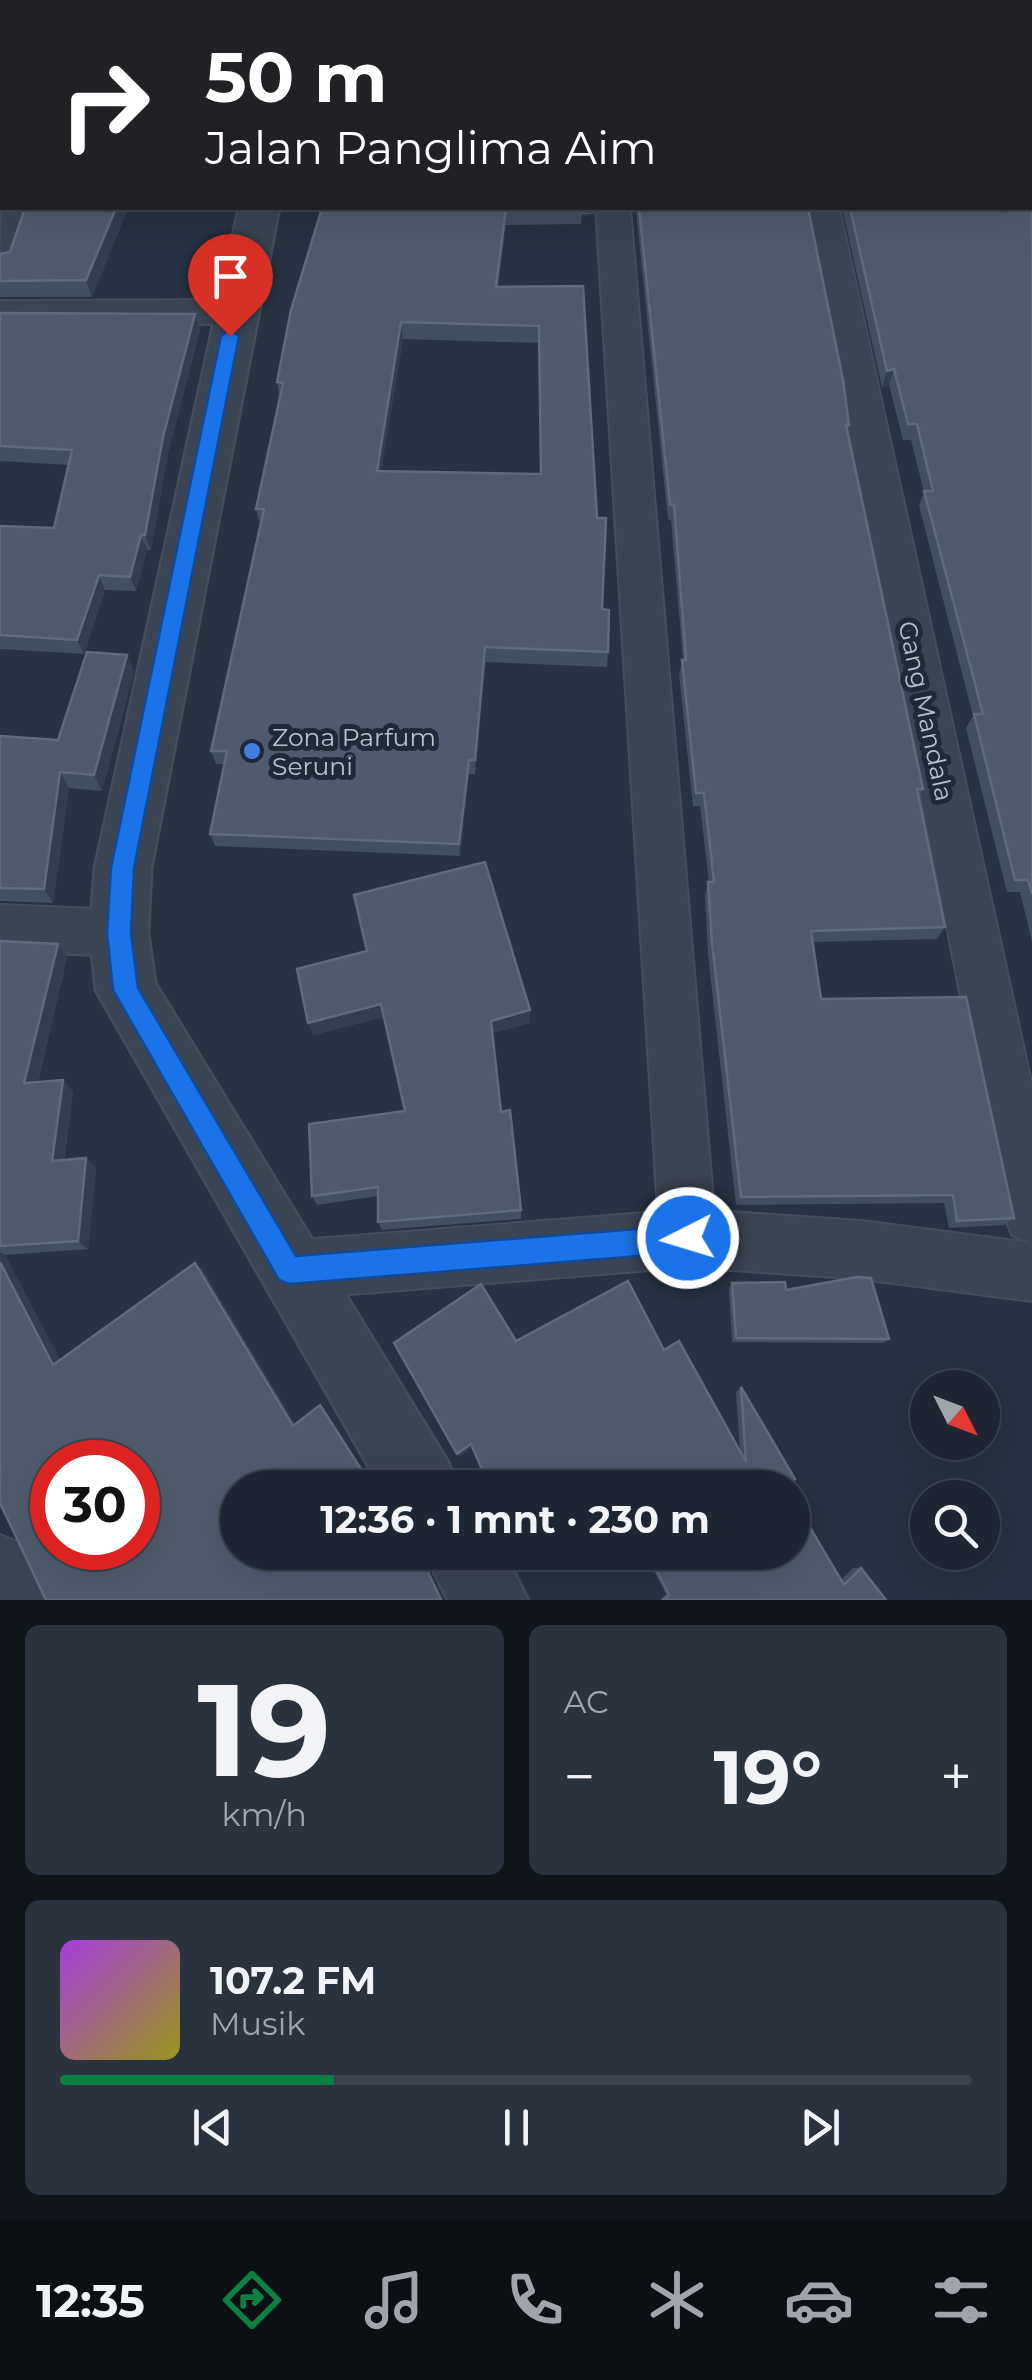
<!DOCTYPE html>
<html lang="id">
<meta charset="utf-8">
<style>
:root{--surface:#1d2632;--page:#2a323e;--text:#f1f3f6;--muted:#a0a5ac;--line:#3b434d;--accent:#0b8043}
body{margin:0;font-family:Montserrat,sans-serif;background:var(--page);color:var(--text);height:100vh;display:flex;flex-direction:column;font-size:38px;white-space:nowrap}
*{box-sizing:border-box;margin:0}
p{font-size:32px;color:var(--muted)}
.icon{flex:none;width:55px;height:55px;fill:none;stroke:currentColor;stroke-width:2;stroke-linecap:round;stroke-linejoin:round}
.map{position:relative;height:1600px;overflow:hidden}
.side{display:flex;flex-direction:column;gap:25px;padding:25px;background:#10151c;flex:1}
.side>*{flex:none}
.top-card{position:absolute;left:0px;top:0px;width:1032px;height:210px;box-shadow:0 10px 40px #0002,0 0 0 2px var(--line);background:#202124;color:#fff;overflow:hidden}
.needle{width:65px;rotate:132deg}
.fabs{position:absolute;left:910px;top:1370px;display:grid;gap:20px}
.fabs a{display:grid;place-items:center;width:90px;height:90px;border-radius:50%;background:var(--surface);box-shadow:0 10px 40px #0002,0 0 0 2px var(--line);font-size:50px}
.speed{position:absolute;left:30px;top:1440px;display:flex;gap:20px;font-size:50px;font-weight:700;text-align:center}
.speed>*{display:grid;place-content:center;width:130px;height:130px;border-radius:50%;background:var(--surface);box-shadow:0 10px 40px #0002,0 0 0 2px var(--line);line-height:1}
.speed .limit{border:15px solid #d22;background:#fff;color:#111}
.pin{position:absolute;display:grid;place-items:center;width:85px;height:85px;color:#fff;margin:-102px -42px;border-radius:50% 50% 50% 0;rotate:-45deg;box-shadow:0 0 10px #0007}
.pin .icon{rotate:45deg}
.me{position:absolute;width:110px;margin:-55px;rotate:265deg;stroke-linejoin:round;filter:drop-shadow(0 0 8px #0008)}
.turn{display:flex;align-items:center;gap:35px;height:210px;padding:0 40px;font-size:45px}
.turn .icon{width:130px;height:130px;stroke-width:2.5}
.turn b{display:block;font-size:70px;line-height:85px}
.big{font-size:75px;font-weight:700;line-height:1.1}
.side .card{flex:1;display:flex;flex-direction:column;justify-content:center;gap:15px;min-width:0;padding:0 35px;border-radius:15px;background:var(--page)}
.side .dial{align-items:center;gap:0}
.dial b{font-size:130px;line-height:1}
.song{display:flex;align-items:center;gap:30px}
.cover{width:120px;height:120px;border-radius:15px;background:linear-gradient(135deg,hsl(280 70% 55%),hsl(60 70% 35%))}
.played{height:10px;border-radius:5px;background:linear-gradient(90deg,var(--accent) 30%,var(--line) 30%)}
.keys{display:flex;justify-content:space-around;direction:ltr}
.heat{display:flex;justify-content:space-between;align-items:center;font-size:55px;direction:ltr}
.side .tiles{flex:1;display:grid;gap:25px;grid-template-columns:1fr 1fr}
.card:last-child{grid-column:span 2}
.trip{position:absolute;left:220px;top:1470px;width:590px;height:100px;border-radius:50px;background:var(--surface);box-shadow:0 10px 40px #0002,0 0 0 2px var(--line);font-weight:700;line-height:100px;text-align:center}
.tabs{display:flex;height:160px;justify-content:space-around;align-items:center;background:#0c0f14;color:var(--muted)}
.tabs .icon{width:70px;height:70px}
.tabs .active{color:var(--accent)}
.tabs b{font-size:45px;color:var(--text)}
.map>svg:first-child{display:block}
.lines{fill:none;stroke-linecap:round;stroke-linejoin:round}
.minor-casing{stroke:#454d5b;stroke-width:4}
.tertiary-casing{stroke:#454d5b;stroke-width:5}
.minor{fill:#3b4452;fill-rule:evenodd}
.tertiary{fill:#3b4452;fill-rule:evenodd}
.wall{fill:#424f60;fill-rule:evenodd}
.shaded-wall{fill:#323e4f}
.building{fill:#4f5b6c;stroke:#5f6b7b;stroke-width:2.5;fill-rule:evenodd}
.route{fill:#1a73e8;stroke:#114b97;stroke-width:2.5}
.shop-dot{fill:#3f7fe0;stroke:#202937;stroke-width:4}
.labels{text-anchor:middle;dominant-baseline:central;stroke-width:10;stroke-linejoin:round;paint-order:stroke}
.street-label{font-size:25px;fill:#b8c0cc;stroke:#202937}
.poi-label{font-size:25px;fill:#b8c0cc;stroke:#202937;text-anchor:start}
</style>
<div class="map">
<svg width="1032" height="1600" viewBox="0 0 1032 1600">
<rect width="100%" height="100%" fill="#273242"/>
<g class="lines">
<defs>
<g id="minor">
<path d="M2 204V208H34L13 267 0 270Z"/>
<path d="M596 208H630L714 1211 862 1221 1031 1243 1012 1235 1004 1215 805 208H839L1032 1086V1301L862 1279 688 1267 289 1299 269 1290 260 1270 269 1250 289 1241 658 1212Z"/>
<path d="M235 300 248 303 253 312 248 321 235 324 0 325V301Z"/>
<path d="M0 905 119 910 137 917 144 933 137 949 119 956 0 951Z"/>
<path d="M0 1535 23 1544 47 1600H0Z"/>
</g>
<g id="tertiary">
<rect x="287" y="0" width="34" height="2"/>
<path d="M239 208H279L151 868 148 933 155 983 448 1462 458 1488H381L96 990 90 933 95 868Z"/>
<path d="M424 1552H504L528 1600H448Z"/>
</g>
</defs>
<use href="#minor" class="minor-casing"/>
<use href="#tertiary" class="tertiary-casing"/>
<use href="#minor" class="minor"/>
<use href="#tertiary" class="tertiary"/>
</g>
<g class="wall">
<path d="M0 0H66L65 2H2V202L0 201Z"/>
<path d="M25 208H128L92 297H0V254L10 252Z"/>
<path d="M322 208H595L593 214 582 215 581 224 506 225 498 287 583 286 602 609 608 652 607 667 486 662 475 774H469L460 856 215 846 210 834 224 764H216L211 751 260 524 256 509 280 397 277 382ZM403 339 539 343 540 474 381 471Z"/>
<path d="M633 208H808L849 425 847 432 923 789 919 797 945 927 937 939 813 942 821 999 1014 1218 1004 1225 949 1228 944 1203 736 1205 708 954 705 894 709 882 700 806H693L679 674 683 660 671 520H668L636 211Z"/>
<path d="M842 208H1024L1032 210V942L1020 892H1007L966 728 973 716 919 506 924 492 911 440H903L889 385 882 387Z"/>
<path d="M0 313 200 330 168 453 151 550H147L136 591 105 590 84 654 0 649V526L54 528 69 465 0 461Z"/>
<path d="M127 655 134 672 102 791 69 788 53 903 0 901V736L58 740Z"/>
<path d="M0 941 58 944 67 958 38 1082 63 1080 73 1092 64 1160 86 1158 96 1168 88 1249 5 1255 60 1360 195 1263 203 1270 295 1424 320 1405 325 1410 375 1488H238V1552H417L429 1571 444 1600H46L0 1503ZM52 1462H138V1548H52Z"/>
<path d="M297 969 530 1010V1023L492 1033 501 1112 521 1210V1219L382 1230 378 1222V1196L317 1205 312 1196 405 1111 384 1017 313 1035Z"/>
<path d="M732 1283 786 1290 889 1339 883 1343 732 1342 729 1288Z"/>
<path d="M516 1341 664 1350 740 1451 736 1392 741 1387 787 1488H610L603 1474 579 1488H490L472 1447 459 1457 394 1343Z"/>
<path d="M644 1552H792L841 1580 853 1568H861L886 1600H660L666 1594Z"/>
</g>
<g class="shaded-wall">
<path d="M116 208H128L92 297 86 280Z"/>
<path d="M506 208V225L496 303V287Z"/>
<path d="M195 314 200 330 168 453 151 550 145 535 163 437Z"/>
<path d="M401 322 403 339 379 487 377 471Z"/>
<path d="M894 369 889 385 882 387 887 371Z"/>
<path d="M141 535 147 550 136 591 130 577Z"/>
<path d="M99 575 105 590 84 654 77 640Z"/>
<path d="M485 647 486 662 475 774V760Z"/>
<path d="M127 655 134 672 102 791 94 775Z"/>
<path d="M469 760V774L460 856 459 844Z"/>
<path d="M60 772 69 788 53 903 44 889Z"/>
<path d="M58 944 67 958 35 1094 24 1083Z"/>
<path d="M381 1004 384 1017 313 1035 308 1023Z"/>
<path d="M530 1010V1023L492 1033 491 1021Z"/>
<path d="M63 1080 73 1092 62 1170 52 1161Z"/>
<path d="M86 1158 96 1168 88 1249 78 1241Z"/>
<path d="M0 1252 5 1255 65 1370 53 1365 0 1262Z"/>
<path d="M195 1263 203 1270 299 1430 293 1426Z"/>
<path d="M320 1405 325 1410 375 1488H373Z"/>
<path d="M471 1444 472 1447 459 1457 457 1454Z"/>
<path d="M415 1552H417L429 1571 444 1600H441Z"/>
</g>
<g class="building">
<path d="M0 0H57L56 2H2V186H0Z"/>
<path d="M154 0H273L272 2H153Z"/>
<path d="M351 0H1032V188H1030V2H351Z"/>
<path d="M25 208H116L86 280 0 281V254L10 252Z"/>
<path d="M322 208H582H506L496 287 583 286 597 518H606L602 609 609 610 608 652 485 647 475 760H469L459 844 210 834 227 751H211L264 509H256L283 383 277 382 291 310ZM401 322 539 326 541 474 377 471Z"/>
<path d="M639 208H808L843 380 849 425H846L923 789H917L945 927 811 931 821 999 966 997 1014 1218 957 1221 953 1195 741 1197 712 943 708 882H714L704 793H696L682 660H686L674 505H670Z"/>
<path d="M850 208H1024L1032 210V894L1028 880H1015L974 714H983L924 491H933L917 424H908L894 369 887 371Z"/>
<path d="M0 313 195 314 163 437 145 535H141L130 577 99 575 77 640 0 635V526L54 528 72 450 0 446Z"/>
<path d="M87 652 127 655 94 775 60 772 44 889 0 888V736L58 740Z"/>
<path d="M485 862 530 1010 491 1021 501 1112 510 1110 521 1210 378 1222V1187L312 1196 309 1124 405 1111 381 1004 308 1023 297 969 367 951 354 895Z"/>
<path d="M0 941 58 944 24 1083 63 1080 52 1161 86 1158 78 1241 0 1246Z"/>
<path d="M0 1262 53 1365 195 1263 293 1426 320 1405 373 1488H238V1552H415L427 1570 441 1600H46L0 1503ZM52 1462H138V1548H52Z"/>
<path d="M857 1277 871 1278 889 1339 736 1338 732 1283 785 1282 786 1290Z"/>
<path d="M628 1281 664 1350 679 1341 746 1462 741 1387 795 1479 786 1485 787 1488H613L605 1472 577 1488H490L471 1444 457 1454 394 1343 481 1284 516 1341Z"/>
<path d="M792 1497 844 1585 861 1568 886 1600H663L669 1595 647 1552H792Z"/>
</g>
<path class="route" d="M230 330 239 336 134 868 131 933 138 988 296 1256 688 1225 698 1229 702 1238 698 1248 688 1252 289 1284 279 1280 113 990 107 933 111 868 221 336Z"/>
<circle class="shop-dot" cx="252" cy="751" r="10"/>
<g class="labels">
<g class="street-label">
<text transform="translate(926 711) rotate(78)">Gang Mandala</text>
</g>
<g class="poi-label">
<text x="272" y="737">Zona Parfum<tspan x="272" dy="29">Seruni</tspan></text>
</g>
</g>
</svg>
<div class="fabs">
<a><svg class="needle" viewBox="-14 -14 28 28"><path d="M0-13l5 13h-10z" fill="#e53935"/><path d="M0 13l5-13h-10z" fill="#a0a5ac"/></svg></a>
<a><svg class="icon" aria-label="search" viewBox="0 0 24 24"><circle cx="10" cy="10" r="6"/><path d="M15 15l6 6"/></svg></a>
</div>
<div class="speed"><div class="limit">30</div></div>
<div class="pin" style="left:230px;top:336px;background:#d93025"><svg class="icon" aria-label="arrive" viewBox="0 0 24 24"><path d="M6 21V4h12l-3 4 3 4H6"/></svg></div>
<svg class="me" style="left:688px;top:1238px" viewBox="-20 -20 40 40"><circle r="17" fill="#1a73e8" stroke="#fff" stroke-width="3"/><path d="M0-11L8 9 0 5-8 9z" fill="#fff"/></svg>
<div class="trip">12:36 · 1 mnt · 230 m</div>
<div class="top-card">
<div class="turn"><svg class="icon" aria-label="right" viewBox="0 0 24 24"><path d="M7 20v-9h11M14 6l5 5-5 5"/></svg><div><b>50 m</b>Jalan Panglima Aim</div></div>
</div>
</div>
<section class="side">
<div class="tiles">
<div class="card dial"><b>19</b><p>km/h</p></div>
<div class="card"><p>AC</p>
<div class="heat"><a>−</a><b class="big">19°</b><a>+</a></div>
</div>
<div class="card">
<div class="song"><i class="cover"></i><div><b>107.2 FM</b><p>Musik</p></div></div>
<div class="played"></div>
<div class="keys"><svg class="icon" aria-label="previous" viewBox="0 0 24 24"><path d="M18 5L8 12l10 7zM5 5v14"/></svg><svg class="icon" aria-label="pause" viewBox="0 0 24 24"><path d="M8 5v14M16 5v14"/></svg><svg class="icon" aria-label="next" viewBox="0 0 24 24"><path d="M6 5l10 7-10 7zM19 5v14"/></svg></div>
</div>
</div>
</section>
<nav class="tabs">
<b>12:35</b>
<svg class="icon active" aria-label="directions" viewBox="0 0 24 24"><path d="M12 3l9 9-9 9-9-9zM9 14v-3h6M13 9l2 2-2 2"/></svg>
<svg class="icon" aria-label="music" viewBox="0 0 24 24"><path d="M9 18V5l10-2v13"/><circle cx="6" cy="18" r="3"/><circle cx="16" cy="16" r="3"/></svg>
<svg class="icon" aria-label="phone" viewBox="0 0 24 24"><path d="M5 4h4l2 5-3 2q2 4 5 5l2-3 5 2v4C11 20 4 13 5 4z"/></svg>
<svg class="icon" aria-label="climate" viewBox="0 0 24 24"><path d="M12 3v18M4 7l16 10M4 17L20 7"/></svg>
<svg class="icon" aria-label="car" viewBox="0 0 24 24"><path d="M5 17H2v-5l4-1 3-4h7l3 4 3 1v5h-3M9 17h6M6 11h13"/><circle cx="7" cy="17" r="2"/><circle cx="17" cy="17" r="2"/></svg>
<svg class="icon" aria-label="filters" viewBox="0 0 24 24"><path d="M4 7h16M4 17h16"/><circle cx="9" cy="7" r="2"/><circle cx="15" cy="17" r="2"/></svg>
</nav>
